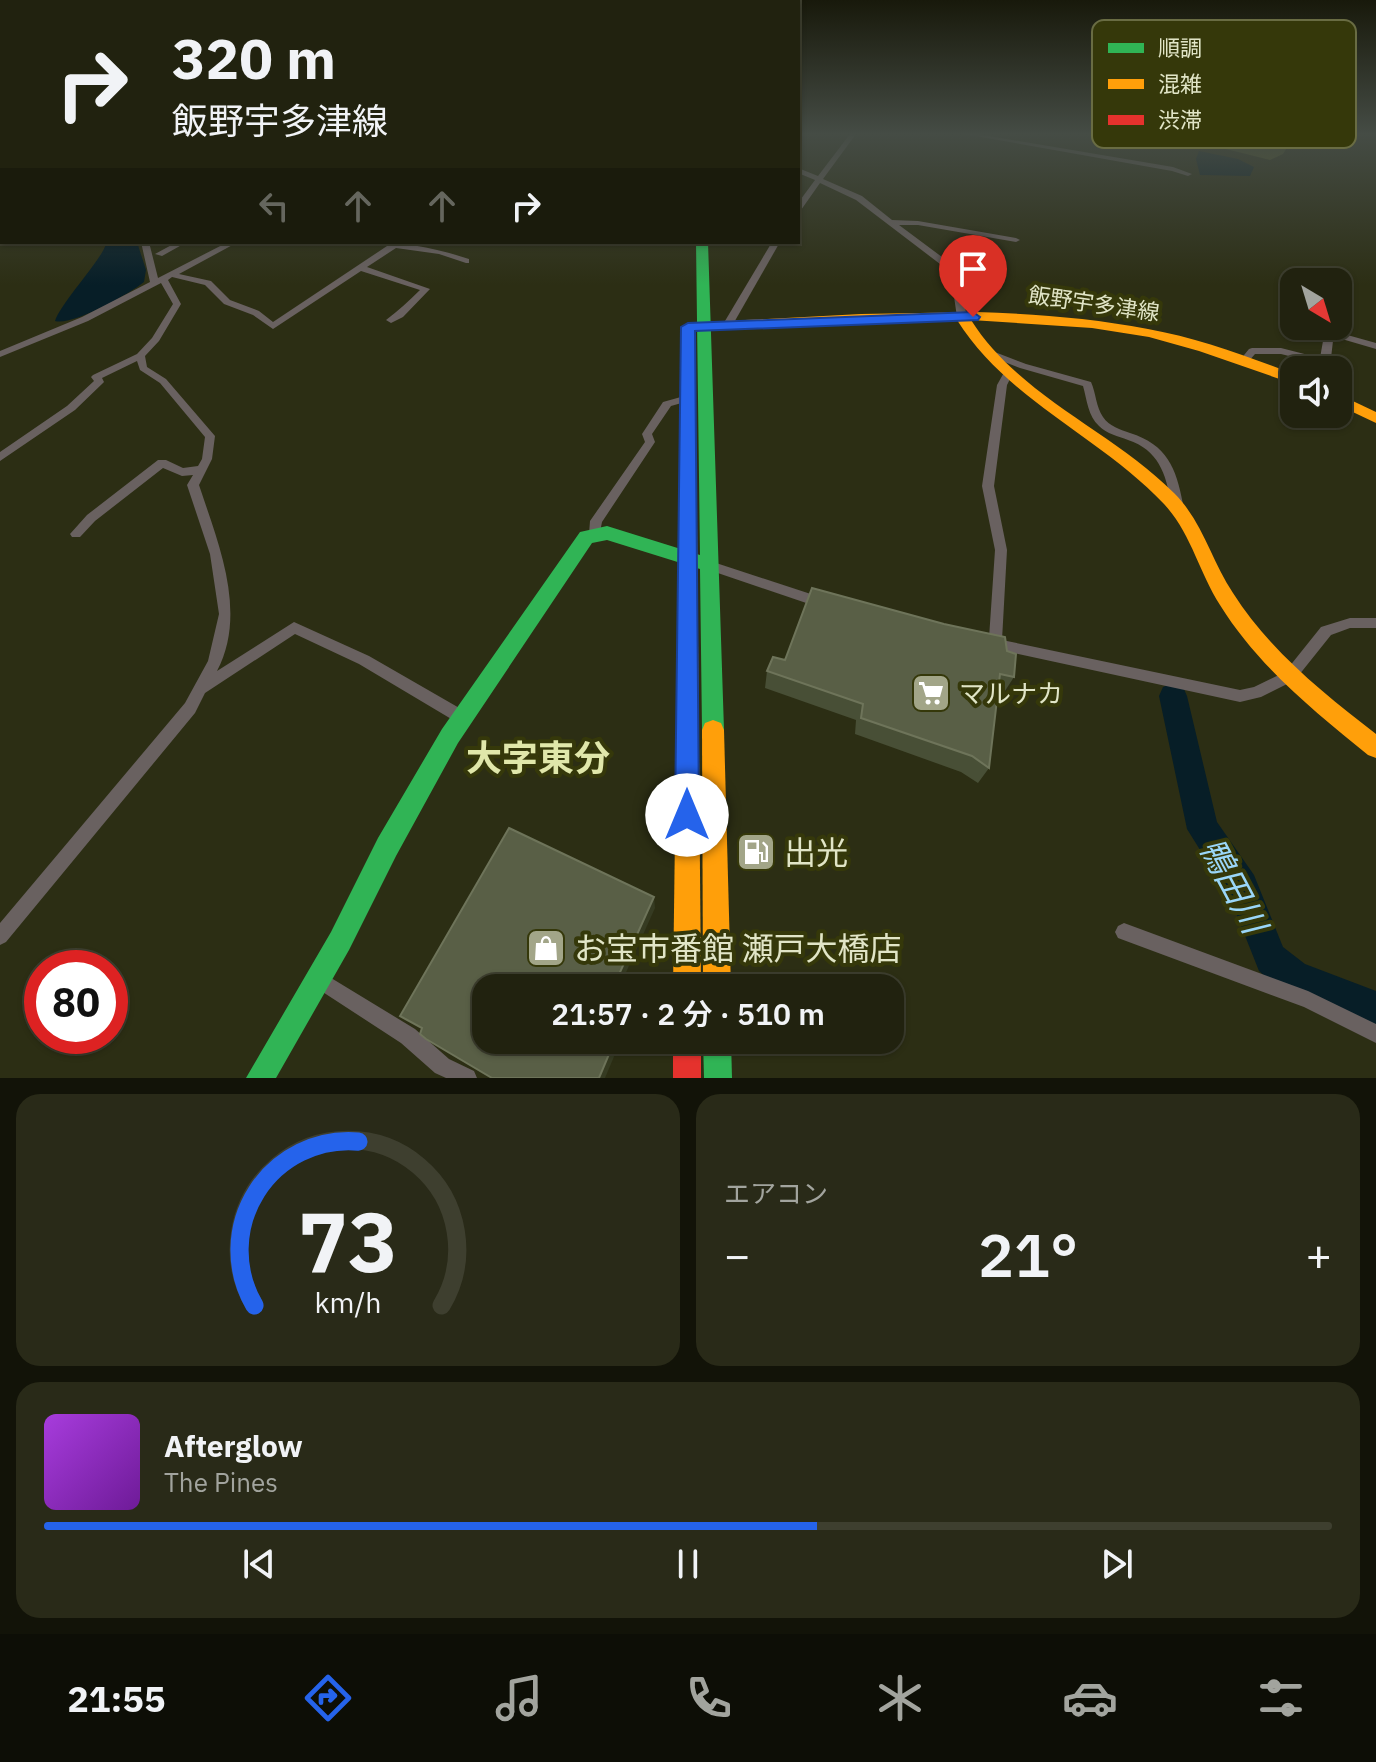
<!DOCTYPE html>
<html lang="ja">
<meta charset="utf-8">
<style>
:root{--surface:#21220f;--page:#292a18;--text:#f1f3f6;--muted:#a2a49e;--line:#3e3f2f;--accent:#2563eb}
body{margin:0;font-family:"IBM Plex Sans","Noto Sans JP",sans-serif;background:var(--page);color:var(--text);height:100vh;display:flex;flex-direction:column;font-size:30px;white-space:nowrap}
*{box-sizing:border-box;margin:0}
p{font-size:26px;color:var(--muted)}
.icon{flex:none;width:44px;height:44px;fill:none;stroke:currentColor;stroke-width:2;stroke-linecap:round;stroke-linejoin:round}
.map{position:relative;height:1078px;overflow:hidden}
.sheet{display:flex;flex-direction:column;gap:16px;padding:16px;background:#121308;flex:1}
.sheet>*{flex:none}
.banner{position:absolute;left:0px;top:0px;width:800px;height:244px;box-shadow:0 2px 6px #0004,0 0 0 2px var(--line);background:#21220f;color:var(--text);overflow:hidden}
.needle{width:52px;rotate:142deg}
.fabs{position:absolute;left:1280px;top:268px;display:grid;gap:16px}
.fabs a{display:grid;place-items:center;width:72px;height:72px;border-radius:16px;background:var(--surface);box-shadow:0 2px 6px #0004,0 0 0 2px var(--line);font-size:40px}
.speed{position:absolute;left:24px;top:950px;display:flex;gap:16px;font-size:40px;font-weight:700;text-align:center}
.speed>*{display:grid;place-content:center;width:104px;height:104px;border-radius:50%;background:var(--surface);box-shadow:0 2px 6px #0004,0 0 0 2px var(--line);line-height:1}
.speed .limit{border:12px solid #d22;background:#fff;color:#111}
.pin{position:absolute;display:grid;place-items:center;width:68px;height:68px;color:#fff;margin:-82px -34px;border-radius:50% 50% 50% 0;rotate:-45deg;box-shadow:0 0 8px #0007}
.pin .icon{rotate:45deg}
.me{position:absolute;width:88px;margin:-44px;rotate:0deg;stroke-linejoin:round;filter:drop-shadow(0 0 6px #0008)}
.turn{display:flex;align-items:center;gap:28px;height:168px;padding:0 40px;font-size:36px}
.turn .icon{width:104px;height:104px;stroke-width:2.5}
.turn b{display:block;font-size:56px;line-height:68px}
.lanes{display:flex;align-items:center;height:76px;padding:0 40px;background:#0003;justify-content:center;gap:40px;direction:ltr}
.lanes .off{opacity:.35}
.big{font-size:60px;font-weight:600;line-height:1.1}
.sheet .widget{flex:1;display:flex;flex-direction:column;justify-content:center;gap:12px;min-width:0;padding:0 28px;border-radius:24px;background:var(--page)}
.sheet .dial{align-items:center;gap:0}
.dial svg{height:208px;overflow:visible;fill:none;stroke:var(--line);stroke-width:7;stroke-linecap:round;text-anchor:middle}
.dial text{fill:var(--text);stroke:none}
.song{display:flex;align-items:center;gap:24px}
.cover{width:96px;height:96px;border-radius:12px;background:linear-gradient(135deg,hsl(280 70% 55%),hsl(280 70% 35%))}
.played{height:8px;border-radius:4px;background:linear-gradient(90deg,var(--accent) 60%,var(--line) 60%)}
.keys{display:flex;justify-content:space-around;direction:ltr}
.heat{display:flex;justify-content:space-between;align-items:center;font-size:44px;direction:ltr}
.sheet .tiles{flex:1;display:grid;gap:16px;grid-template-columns:1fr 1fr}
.widget:last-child{grid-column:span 2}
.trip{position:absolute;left:472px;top:974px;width:432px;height:80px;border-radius:24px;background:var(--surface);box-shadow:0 2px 6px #0004,0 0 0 2px var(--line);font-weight:600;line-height:80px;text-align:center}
.dock{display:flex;height:128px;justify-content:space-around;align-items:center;background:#0d0e06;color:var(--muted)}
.dock .icon{width:56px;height:56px}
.dock .active{color:var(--accent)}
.dock b{font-size:36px;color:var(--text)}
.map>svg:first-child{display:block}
.green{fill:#585d24}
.water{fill:#071e27}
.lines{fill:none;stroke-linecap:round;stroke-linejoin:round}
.river{fill:#071e27;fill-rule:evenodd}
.street{fill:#696160;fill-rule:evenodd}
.fast{fill:#30b455;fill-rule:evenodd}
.slow{fill:#ff9f0a;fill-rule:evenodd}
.jam{fill:#e5322d;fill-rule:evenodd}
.wall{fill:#484f36}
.shaded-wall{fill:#363b22}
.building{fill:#595f46;stroke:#6e745a;stroke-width:2}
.route{fill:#2563eb;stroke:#184099;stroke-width:2}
.labels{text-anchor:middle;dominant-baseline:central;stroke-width:8;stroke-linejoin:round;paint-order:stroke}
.far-street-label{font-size:22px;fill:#e1e5c7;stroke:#35380a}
.poi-label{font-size:26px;fill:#e1e5c7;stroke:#35380a;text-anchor:start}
.near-poi-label{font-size:32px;fill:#e1e5c7;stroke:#35380a;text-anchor:start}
.near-water-label{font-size:34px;font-style:italic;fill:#9ad6f8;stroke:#35380a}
.near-quarter-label{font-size:36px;font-weight:bold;fill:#e0e7aa;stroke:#35380a}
.key{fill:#35380a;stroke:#696c43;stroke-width:2}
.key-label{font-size:22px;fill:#e1e5c7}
</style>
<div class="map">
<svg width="1376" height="1078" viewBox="0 0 1376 1078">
<rect width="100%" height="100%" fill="#2c2e14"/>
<path class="green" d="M1166 134H1283L1288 146 1283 154 1270 160Z"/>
<g class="water">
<path d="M1199 151 1238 159 1254 167 1250 176 1200 175 1196 159Z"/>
<path d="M106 242H137L146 270 144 282C129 294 73 326 55 321 61 302 107 254 106 242Z"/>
</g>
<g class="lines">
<path class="river" d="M1173 683 1183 687 1187 696 1217 822 1254 875 1283 947 1305 964 1376 991V1027L1280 990 1259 971 1230 898 1187 829 1159 696 1163 687Z"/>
<g class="street">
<path d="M850 134H856L823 179 862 196 892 220 918 221 1016 238 1020 240 1016 242 918 225H899L946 260 960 283 967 317 965 319 962 320 957 317 952 283 940 264 856 200 820 183 801 210H798V203L815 180 798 173V168L818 176Z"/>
<path d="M964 134H977L1173 167 1192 174 1188 176 1172 171Z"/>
<path d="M141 242H149L158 278 228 242H238L179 274 211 281 230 300 259 311 273 322 387 246 369 242C403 242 436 248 469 259V263H466L439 254 396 248 367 267 430 289 403 317 391 323 386 320C398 311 409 301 420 290L361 271 273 329 253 315 224 304 205 285 172 277 168 280 181 304 159 341 145 356 147 367 166 379 215 436 212 459 199 485C218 543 248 612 217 671L294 622 369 656 468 713 470 718 468 723 463 725 458 723 359 664 295 634 205 693 195 713 6 942 0 945V923L185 703 208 661 219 614 210 554 187 485 193 475 182 476 163 468 95 521 80 537H72L70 534 87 515 158 460H166L183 468 198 466 202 459 205 437 160 383 140 370 137 361 102 378 104 382 102 384 75 410 0 461V452L67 406 94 381 91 377 93 375 137 354 152 338 173 304 161 283 88 321 0 357V351L82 317 150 282Z"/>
<path d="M177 242H187L162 256 155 254Z"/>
<path d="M772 242H780L732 326 730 328H724L722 326Z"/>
<path d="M1333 331 1376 343V349L1335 337 1333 341 1331 358 1321 364 1281 354H1255L1248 362H1242L1240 360 1249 349 1252 348H1281L1320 358 1323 341 1330 332Z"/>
<path d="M987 349 1026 364 1091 382C1096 393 1096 407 1103 417 1109 426 1121 430 1130 433 1167 445 1176 467 1183 504L1179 509 1175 510 1169 506 1171 503C1166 473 1158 450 1128 440 1118 436 1107 434 1099 426 1088 416 1087 400 1083 386L1020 368 984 354V350Z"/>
<path d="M1009 368 1014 371 1007 385 994 486 1007 550 1002 640 1240 690 1254 687 1285 672 1321 627 1350 618H1376V628H1350L1331 635 1295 680 1261 697 1240 702 986 647 984 643 989 638 995 550 982 486 997 385 1006 369Z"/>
<path d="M688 395 692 396V400L671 406 652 434 655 442 602 522 599 537H591L589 534 590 521 645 442 642 434 663 402Z"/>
<path d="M710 561 826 599 827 603 826 607 821 608 706 569 704 566 706 563Z"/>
<path d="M1124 923 1308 991 1376 1024V1043L1304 1007 1118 938 1115 932 1118 926Z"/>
<path d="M318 970 415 1029 449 1059 474 1071 477 1078H446L435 1073 401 1043 312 985 309 979 312 973Z"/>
</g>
<g class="fast">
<path d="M696 242H708L724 730 721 737 713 740 705 737 702 730 700 569 607 540 592 543 458 743 396 856 349 950 276 1078H246L331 932 378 838 442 729 580 532 607 526 700 555Z"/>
<path d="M688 344 695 348 697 526 688 533 679 526 681 348Z"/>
<path d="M703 1040H731L732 1078H704Z"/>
</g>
<g class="slow">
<path d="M977 312C1035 314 1091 318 1148 329 1198 338 1246 356 1294 374V384L1199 351 1149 337 1092 328 971 320C1020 397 1111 430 1174 493 1203 522 1211 560 1233 593 1269 650 1324 694 1376 734V758L1368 755C1314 711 1257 665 1220 605 1199 572 1191 533 1164 504 1100 436 1008 401 957 320L688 331 681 327 688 323 861 314Z"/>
<path d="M1338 394 1376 412V423L1338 405Z"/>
<path d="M688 519 697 526 701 988H673L679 526Z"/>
<path d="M713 720 721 723 724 730 731 988H703L702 730 705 723Z"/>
</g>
<rect class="jam" x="673" y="1040" width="28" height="38"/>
</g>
<path class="wall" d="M1007 651 1014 677 1003 694 998 693 989 768 978 783 961 772 855 734 856 720 765 688 767 671 785 660Z"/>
<g class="shaded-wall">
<path d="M654 897 655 908 619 988 616 981Z"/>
<path d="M615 1040H621L605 1078H599Z"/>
</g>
<g class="building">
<path d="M812 588 944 624 1005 637 1007 651 1016 654 1014 677 1000 674 989 768 972 756 861 718 863 704 767 671 773 657 785 660Z"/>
<path d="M509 828 654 897 616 981 631 988H486V1040H615L599 1078H492L426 1039 420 1034 422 1028 400 1016Z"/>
</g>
<linearGradient id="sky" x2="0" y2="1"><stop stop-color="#18190b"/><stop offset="0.47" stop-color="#454c45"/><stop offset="1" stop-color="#454c45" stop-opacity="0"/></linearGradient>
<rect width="1376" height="285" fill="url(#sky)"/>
<path class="route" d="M973 312 980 317 978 320 695 331 699 815 695 823 687 826 678 823 675 815 681 327 688 323Z"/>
<defs>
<symbol id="supermarket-square" viewBox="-11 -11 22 22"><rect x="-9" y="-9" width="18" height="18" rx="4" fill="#a2a588" stroke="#35380a"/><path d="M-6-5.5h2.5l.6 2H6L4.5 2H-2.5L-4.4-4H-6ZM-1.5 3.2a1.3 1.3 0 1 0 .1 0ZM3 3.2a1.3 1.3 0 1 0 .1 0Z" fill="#fff"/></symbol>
<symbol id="fuel-square" viewBox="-11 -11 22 22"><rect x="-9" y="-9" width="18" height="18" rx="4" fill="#a2a588" stroke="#35380a"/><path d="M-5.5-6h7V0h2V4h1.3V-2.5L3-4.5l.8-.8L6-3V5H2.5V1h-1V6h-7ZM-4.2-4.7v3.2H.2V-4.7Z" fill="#fff"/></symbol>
<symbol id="shop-square" viewBox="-11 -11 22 22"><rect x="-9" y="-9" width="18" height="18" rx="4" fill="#a2a588" stroke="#35380a"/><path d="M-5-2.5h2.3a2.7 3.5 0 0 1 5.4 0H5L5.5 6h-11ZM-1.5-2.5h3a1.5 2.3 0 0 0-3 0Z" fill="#fff"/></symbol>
</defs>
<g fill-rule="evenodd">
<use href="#supermarket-square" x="909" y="671" width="44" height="44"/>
<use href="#fuel-square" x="734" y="830" width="44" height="44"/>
<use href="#shop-square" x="524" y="926" width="44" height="44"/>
</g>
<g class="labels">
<g class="far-street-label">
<text transform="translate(1094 303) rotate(8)">飯野宇多津線</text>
</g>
<g class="poi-label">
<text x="959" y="693">マルナカ</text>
</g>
<g class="near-poi-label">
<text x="784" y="852">出光</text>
<text x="574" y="948">お宝市番館 瀬戸大橋店</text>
</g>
<g class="near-water-label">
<text transform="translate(1234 885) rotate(62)">鴨田川</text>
</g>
<g class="near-quarter-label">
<text x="538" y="757">大字東分</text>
</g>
</g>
<rect x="1092" y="20" width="264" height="128" rx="12" class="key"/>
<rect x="1108" y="43" width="36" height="10" fill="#30b455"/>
<rect x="1108" y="79" width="36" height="10" fill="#ff9f0a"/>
<rect x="1108" y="115" width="36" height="10" fill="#e5322d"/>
<g class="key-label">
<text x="1158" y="56">順調</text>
<text x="1158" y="92">混雑</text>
<text x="1158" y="128">渋滞</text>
</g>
</svg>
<div class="fabs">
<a><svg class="needle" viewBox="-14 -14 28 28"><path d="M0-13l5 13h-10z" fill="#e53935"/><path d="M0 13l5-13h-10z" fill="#a2a49e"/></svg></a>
<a><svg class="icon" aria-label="sound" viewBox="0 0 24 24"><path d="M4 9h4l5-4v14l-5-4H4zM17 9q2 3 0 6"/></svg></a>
</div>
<div class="speed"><div class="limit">80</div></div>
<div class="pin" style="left:973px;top:317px;background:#d93025"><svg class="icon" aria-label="arrive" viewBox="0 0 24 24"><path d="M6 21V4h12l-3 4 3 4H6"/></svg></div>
<svg class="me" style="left:687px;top:815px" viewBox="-20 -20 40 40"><circle r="19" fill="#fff"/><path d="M0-13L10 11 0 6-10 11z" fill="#2563eb"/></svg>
<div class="trip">21:57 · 2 分 · 510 m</div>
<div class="banner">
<div class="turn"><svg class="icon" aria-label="right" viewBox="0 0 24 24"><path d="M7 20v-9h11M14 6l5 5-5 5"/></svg><div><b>320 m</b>飯野宇多津線</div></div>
<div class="lanes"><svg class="icon off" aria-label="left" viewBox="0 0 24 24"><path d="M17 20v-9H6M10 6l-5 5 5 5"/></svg><svg class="icon off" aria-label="ahead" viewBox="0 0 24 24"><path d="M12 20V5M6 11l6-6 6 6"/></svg><svg class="icon off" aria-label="ahead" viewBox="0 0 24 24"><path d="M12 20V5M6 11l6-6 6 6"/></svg><svg class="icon" aria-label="right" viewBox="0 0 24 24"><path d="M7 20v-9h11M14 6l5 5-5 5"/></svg></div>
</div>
</div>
<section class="sheet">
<div class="tiles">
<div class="widget dial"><svg viewBox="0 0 100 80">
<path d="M14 69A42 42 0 1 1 86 69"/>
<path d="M14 69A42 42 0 0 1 54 6" stroke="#2563eb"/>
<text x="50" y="56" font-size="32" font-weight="700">73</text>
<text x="50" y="72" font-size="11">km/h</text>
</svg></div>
<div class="widget"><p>エアコン</p>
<div class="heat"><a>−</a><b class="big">21°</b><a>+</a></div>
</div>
<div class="widget">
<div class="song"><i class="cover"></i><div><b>Afterglow</b><p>The Pines</p></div></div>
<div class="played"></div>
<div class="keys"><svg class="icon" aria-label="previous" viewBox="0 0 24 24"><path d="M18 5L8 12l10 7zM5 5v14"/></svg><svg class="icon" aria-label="pause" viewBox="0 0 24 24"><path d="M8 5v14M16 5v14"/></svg><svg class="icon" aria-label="next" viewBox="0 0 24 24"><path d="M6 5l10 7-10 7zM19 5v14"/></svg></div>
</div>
</div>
</section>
<nav class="dock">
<b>21:55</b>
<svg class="icon active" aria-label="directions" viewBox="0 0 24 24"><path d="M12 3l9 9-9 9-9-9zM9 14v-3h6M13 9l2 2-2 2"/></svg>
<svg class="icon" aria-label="music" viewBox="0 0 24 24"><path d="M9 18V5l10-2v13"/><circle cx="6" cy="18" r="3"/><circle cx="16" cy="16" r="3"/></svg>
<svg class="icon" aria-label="phone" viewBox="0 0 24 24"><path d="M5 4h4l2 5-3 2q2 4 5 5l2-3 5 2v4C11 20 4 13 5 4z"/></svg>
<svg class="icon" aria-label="climate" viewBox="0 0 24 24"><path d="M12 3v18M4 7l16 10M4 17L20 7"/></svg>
<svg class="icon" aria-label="car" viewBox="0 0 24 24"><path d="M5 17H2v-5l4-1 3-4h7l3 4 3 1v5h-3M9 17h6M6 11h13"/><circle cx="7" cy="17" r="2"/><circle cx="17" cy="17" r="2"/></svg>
<svg class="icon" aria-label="filters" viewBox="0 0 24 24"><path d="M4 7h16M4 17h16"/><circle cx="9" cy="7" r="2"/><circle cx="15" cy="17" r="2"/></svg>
</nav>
